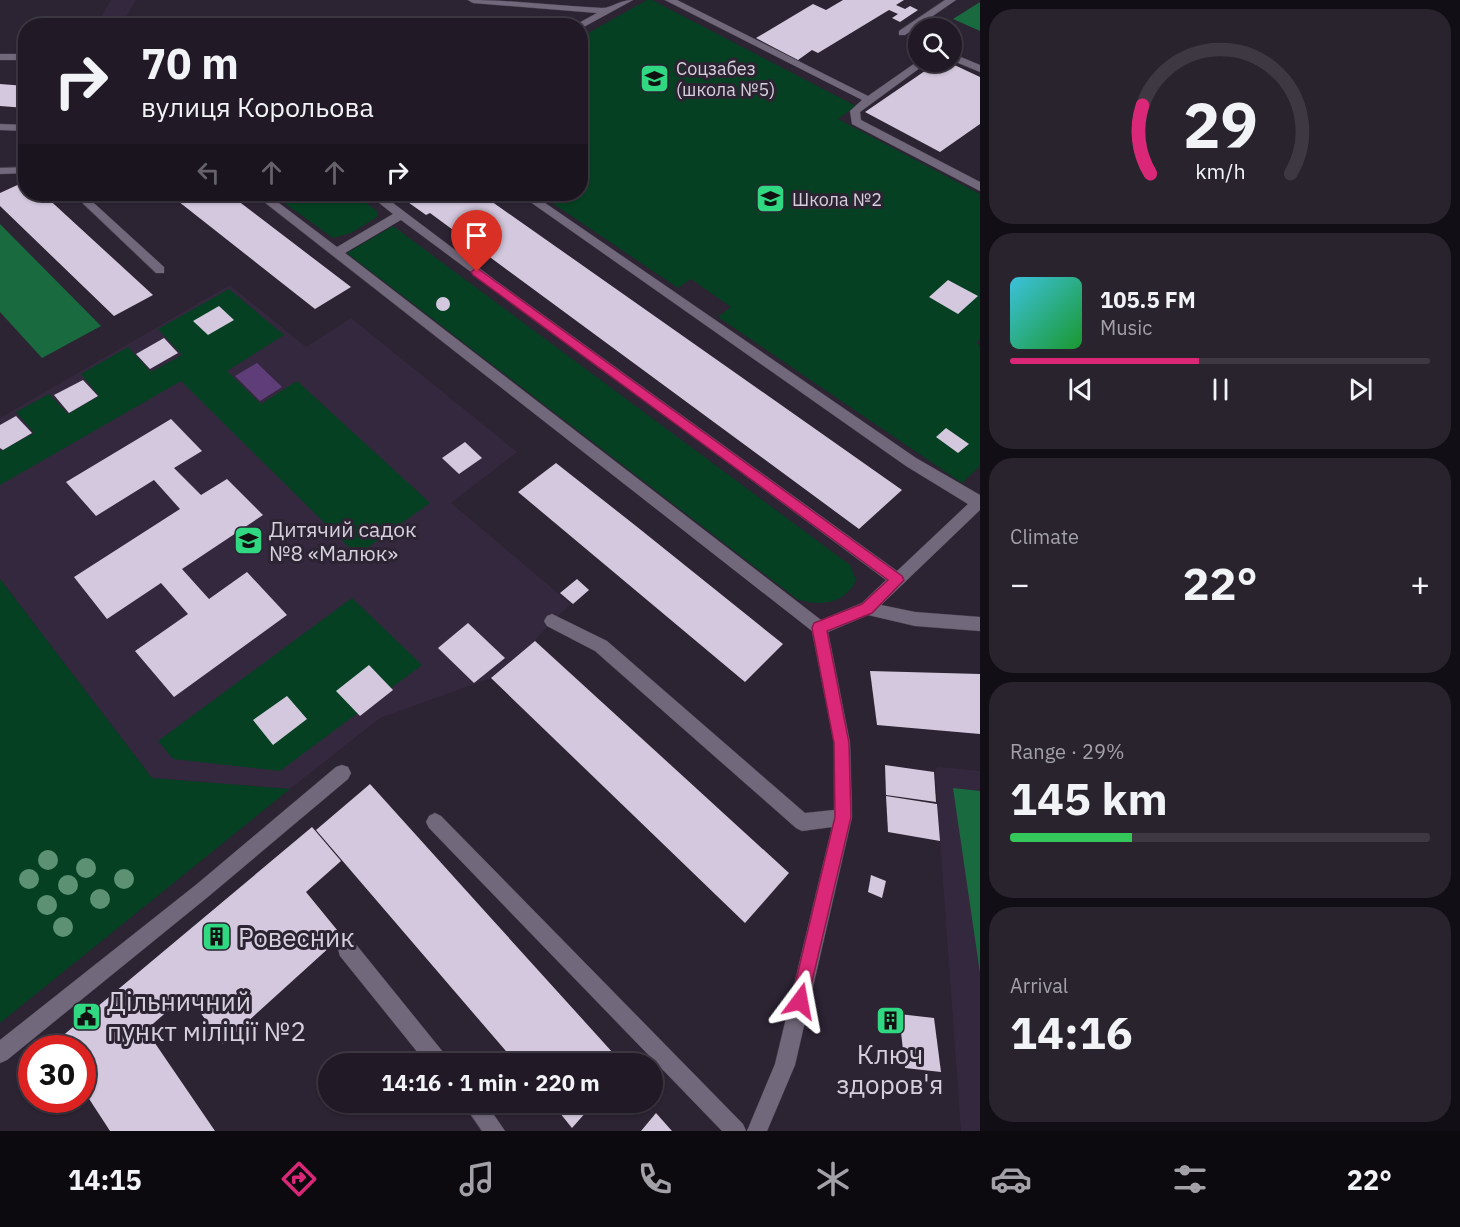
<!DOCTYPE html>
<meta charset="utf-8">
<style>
:root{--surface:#211a26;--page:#29232e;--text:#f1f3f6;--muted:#a2a1a7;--line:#3e3843;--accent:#db2777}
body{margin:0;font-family:"IBM Plex Sans",sans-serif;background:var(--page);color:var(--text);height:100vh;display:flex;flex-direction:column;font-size:22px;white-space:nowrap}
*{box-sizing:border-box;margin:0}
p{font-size:20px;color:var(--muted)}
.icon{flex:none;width:33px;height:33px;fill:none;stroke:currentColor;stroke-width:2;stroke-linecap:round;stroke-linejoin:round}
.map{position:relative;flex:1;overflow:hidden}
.panel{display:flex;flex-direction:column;gap:9px;padding:9px;background:#120e15;width:480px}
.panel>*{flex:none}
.banner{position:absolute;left:18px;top:18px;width:570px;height:183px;border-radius:24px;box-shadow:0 2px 4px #0004,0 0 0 2px var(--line);background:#211a26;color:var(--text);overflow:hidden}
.tools{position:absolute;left:908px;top:18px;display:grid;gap:12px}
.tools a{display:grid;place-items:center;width:54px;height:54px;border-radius:50%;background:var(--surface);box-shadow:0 2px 4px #0004,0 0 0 2px var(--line);font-size:30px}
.speed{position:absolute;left:18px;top:1035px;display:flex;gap:12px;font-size:30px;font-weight:700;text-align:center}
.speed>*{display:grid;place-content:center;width:78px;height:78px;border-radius:50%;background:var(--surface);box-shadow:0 2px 4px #0004,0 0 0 2px var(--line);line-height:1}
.speed .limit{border:9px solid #d22;background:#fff;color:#111}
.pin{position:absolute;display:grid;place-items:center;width:51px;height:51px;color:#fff;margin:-62px -26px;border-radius:50% 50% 50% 0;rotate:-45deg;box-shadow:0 0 6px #0007}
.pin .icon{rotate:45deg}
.me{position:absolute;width:66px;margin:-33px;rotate:13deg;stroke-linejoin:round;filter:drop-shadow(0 0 4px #0008)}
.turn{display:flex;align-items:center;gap:21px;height:126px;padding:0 24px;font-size:27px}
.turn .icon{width:78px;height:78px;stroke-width:2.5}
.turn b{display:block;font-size:42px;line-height:51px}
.lanes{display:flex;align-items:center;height:57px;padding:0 24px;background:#0003;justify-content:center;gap:30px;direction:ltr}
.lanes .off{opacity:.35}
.big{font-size:45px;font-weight:700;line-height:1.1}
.panel .tile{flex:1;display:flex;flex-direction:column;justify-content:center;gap:9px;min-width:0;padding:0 21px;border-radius:24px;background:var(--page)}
.panel .dial{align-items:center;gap:0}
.dial svg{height:156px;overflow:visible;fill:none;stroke:var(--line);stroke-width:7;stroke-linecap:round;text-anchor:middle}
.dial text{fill:var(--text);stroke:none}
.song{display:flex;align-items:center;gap:18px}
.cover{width:72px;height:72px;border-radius:9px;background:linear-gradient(135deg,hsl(190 70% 55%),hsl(130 70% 35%))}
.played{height:6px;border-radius:3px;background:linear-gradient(90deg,var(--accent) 45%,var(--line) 45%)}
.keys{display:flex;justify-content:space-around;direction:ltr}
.heat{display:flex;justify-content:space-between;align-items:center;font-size:33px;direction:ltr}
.charge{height:9px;border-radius:4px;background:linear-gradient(90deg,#34c759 29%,var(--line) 0)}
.trip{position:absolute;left:318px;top:1053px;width:345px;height:60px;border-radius:30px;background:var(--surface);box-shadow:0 2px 4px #0004,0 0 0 2px var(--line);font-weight:700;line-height:60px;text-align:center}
.dock{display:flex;height:96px;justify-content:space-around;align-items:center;background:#0d0a0f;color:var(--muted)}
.dock .icon{width:42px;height:42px}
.dock .current{color:var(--accent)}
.dock b{font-size:27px;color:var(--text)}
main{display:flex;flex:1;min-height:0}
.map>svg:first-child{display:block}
.built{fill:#34283e}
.green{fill:#054022}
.forest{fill:#196a3f}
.water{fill:#5f3d79}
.building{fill:#d3c8dd}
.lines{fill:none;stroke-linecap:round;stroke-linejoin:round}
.minor-casing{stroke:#463f4c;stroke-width:1}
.minor{fill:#72687b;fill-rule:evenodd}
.tree{fill:#5c9174}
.route{fill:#db2777;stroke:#8e194d;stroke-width:1.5}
.labels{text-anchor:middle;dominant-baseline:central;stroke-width:6;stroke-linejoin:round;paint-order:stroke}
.far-poi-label{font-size:18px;fill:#d5d0db;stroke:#2c2333;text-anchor:start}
.poi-label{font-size:21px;fill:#d5d0db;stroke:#2c2333;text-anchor:start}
.near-poi-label{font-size:26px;fill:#d5d0db;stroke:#2c2333;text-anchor:start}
</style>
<main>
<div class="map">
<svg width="980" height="1131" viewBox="0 0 980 1131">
<rect width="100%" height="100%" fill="#2c2333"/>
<g class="built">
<path d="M111 0H136L126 17 104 16 96 25Z"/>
<path d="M230 285 306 347 351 318 517 452 451 503 571 604 552 621 535 641 491 678 380 718 290 789 152 778 0 579V418Z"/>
<path d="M938 767 980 771V1131H961L935 770Z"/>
</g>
<g class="green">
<path d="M647 0H652L856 106 838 119 980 194V339L976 343 980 346V466L962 483 718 317 731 307 691 279 678 288 539 194H580L581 37Z"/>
<path d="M272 194H354L377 211V217L351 233 333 238Z"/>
<path d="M393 226 850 565 856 580C845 604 820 607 797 599L347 253Z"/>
<path d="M229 289 284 335 227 371 261 404 297 381 430 503 357 555 181 381 0 485V451L34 433 16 412 49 394 68 414 99 396 81 374 128 347 151 372 182 355 158 329Z"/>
<path d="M0 579 152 778 290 789 0 1023Z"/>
<path d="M352 598 422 665 280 771 173 759 158 741Z"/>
</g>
<g class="forest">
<path d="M980 2V31L953 19Z"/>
<path d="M0 224 101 326 42 358 0 312Z"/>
<path d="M953 788 980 791V973Z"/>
</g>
<path class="water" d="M257 363 282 387 260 401 235 376Z"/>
<g class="building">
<path d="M843 0H904L896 5 905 9 910 6 918 10 900 22 892 18 898 14 889 10 818 53 812 50 798 60 756 38 813 4 826 10Z"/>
<path d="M938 62H948L980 77V124L940 152 865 112Z"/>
<path d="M0 84 26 86V108L0 106Z"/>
<path d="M26 181V194H43L153 295 114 316 0 206V193Z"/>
<path d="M169 194H229L351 287 315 309Z"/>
<path d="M417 194H428L432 197 438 194H481L902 490 859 529 430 213 426 215 405 200Z"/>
<path d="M948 280 978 296 958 314 929 297Z"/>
<circle cx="443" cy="304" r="7"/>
<path d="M219 306 234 320 208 335 193 321Z"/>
<path d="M164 338 178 353 150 369 136 354Z"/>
<path d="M83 380 98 396 69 413 54 395Z"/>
<path d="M16 416 32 433 3 450 0 448V425Z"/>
<path d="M171 419 202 451 174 468 201 495 227 479 263 515 182 569 209 599 247 572 287 615 174 697 135 651 188 614 161 583 107 619 74 577 180 509 154 480 96 516 66 482Z"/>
<path d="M946 428 969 444 958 453 936 437Z"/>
<path d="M465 442 482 458 459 474 442 458Z"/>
<path d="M556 463 636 526 783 644 745 682 518 492Z"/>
<path d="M577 579 589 590 573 604 560 593Z"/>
<path d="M468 623 505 658 474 683 438 648Z"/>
<path d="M535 641 789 873 745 923 491 678Z"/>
<path d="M369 665 393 690 360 716 336 691Z"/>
<path d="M870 671 980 674V734L877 725Z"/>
<path d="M287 696 307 719 273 745 253 720Z"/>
<path d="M885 765 934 772 936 802 886 795Z"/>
<path d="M370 784 490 917 623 1064H517L316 830Z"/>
<path d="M886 796 937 804 940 841 888 832Z"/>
<path d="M312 827 341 861 306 892 342 936 223 1044 187 994 146 1030 215 1131H110L82 1088V1048H57L54 1043Z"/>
<path d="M871 875 886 881 882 898 868 892Z"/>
<path d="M899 1014 934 1018 941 1072 905 1068Z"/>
<path d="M551 1102H595L572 1128Z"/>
<path d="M656 1113 672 1131H641Z"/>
</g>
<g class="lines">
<defs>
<g id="minor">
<path d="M468 0C513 0 557 6 602 8 612 8 619 0 633 0L580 29V26H575L577 24 597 13 473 3Z"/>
<path d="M665 0H677L868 96 918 61 928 62 860 112 861 120 980 182V191L852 124 850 111 862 100Z"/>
<path d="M945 0H956L905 35H899V31Z"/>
<path d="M951 53 980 65V72L951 60Z"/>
<rect x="0" y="54" width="26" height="6"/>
<path d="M0 124 26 125V131L0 130Z"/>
<path d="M26 167V173L0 174V168Z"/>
<path d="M73 194H84L164 267V273H156Z"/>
<path d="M254 194H267L337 247 393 214 368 194H381L495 280 897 571 968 504 906 466 519 194H532L916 458 980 495V510L881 605 915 612 980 617V631L915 626 868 615 828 632 850 743 852 817 795 1065 767 1131H747L775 1064 832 827 802 831 796 828 595 651 547 626 544 621 547 616 552 614 607 641 805 813 834 810V743L812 631ZM401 220 886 580 862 603 821 620 345 253Z"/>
<path d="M342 765 348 767 351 773 348 779 209 896 7 1060 0 1063V1040L197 884 336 767Z"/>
<path d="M435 813 441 816 743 1124 746 1131H722L429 828 426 822 429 816Z"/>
<path d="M347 940 354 942 447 1057 450 1064H427L340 956 338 949 340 942Z"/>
<path d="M462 1102H485L505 1131H482Z"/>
</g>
</defs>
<use href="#minor" class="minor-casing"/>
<use href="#minor" class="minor"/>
</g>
<g class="tree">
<circle cx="48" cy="860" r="10"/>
<circle cx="86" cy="868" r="10"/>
<circle cx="29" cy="879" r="10"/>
<circle cx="124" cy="879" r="10"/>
<circle cx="68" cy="885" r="10"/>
<circle cx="100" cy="899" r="10"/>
<circle cx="47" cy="905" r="10"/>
<circle cx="63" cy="927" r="10"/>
</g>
<path class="route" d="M477 268 902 576 904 580 872 613 827 631 849 743 851 817 806 1007 800 1010 793 1007 791 1001 835 817 834 743 812 628 814 623 862 604 888 580 473 275 471 272Z"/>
<defs>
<symbol id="school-square" viewBox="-11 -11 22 22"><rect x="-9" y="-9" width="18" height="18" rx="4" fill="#30d882" stroke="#2c2333"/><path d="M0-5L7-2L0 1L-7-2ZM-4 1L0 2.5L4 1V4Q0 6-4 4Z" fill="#111"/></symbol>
<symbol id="building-square" viewBox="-11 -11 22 22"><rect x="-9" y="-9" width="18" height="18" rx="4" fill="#30d882" stroke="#2c2333"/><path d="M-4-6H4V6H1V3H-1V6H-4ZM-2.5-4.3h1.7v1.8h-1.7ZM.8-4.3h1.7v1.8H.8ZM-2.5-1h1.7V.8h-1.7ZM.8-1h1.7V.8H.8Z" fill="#111"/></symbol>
<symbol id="civic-square" viewBox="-11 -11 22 22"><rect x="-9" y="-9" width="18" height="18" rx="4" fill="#30d882" stroke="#2c2333"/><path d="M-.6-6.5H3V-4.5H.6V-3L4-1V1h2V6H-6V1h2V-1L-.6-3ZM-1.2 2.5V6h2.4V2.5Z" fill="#111"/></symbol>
</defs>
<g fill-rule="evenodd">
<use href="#school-square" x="638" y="62" width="33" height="33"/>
<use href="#school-square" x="754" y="182" width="33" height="33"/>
<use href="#school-square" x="232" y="524" width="33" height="33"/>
<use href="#building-square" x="200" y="920" width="33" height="33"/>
<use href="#civic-square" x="70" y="1000" width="33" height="33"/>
<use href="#building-square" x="874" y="1004" width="33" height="33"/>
</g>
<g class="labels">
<g class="far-poi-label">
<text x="676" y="68">Соцзабез<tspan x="676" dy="21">(школа №5)</tspan></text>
<text x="792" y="199">Школа №2</text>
</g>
<g class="poi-label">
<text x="269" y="529">Дитячий садок<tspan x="269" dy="24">№8 «Малюк»</tspan></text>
</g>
<g class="near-poi-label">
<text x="238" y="937">Ровесник</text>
<text x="107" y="1001">Дільничний<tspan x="107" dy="30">пункт міліції №2</tspan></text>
<text x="890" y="1054" text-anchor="middle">Ключ<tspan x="890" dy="30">здоров'я</tspan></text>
</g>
</g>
</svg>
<div class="tools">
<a><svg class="icon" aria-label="search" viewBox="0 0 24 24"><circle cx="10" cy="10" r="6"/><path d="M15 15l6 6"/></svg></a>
</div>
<div class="speed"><div class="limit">30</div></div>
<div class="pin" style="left:477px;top:272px;background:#d93025"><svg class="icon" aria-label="arrive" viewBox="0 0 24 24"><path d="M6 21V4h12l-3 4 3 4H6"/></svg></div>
<svg class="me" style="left:800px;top:1001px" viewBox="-20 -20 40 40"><path d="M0-17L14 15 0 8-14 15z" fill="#db2777" stroke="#fff" stroke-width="4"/></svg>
<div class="trip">14:16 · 1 min · 220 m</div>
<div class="banner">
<div class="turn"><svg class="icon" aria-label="right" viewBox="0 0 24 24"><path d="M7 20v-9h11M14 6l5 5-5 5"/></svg><div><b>70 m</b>вулиця Корольова</div></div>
<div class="lanes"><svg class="icon off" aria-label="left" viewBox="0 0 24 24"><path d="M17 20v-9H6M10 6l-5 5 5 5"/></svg><svg class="icon off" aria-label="ahead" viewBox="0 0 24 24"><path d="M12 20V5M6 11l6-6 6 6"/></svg><svg class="icon off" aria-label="ahead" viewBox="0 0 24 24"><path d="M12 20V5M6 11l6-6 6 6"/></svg><svg class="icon" aria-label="right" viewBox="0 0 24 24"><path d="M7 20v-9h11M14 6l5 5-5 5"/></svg></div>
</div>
</div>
<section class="panel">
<div class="tile dial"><svg viewBox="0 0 100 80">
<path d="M14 69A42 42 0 1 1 86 69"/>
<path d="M14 69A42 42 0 0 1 10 34" stroke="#db2777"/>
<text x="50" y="56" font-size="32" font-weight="700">29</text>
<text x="50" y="72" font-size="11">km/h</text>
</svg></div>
<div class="tile">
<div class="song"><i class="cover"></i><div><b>105.5 FM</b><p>Music</p></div></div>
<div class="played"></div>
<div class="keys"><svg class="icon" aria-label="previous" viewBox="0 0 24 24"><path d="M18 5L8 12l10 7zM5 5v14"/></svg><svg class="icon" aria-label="pause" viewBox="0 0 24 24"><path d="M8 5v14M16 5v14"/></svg><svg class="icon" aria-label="next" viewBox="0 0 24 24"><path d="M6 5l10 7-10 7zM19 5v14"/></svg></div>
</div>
<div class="tile"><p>Climate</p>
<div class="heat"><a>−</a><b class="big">22°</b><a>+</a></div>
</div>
<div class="tile"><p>Range · 29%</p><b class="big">145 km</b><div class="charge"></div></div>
<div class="tile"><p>Arrival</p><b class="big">14:16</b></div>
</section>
</main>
<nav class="dock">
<b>14:15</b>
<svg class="icon current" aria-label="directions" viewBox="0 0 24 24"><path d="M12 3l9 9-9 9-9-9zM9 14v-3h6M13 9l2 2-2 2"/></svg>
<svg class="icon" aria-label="music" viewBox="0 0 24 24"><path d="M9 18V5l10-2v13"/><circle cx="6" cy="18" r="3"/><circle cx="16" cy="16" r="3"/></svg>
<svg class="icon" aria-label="phone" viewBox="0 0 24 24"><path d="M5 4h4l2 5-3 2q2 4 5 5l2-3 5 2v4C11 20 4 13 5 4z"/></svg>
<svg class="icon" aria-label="climate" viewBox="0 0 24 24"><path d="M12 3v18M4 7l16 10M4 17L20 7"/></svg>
<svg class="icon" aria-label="car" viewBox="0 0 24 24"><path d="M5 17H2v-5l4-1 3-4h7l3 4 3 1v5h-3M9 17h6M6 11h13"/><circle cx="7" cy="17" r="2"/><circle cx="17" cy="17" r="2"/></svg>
<svg class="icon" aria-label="filters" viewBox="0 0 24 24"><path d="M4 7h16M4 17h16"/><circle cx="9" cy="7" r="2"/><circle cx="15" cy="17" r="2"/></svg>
<b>22°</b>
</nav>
